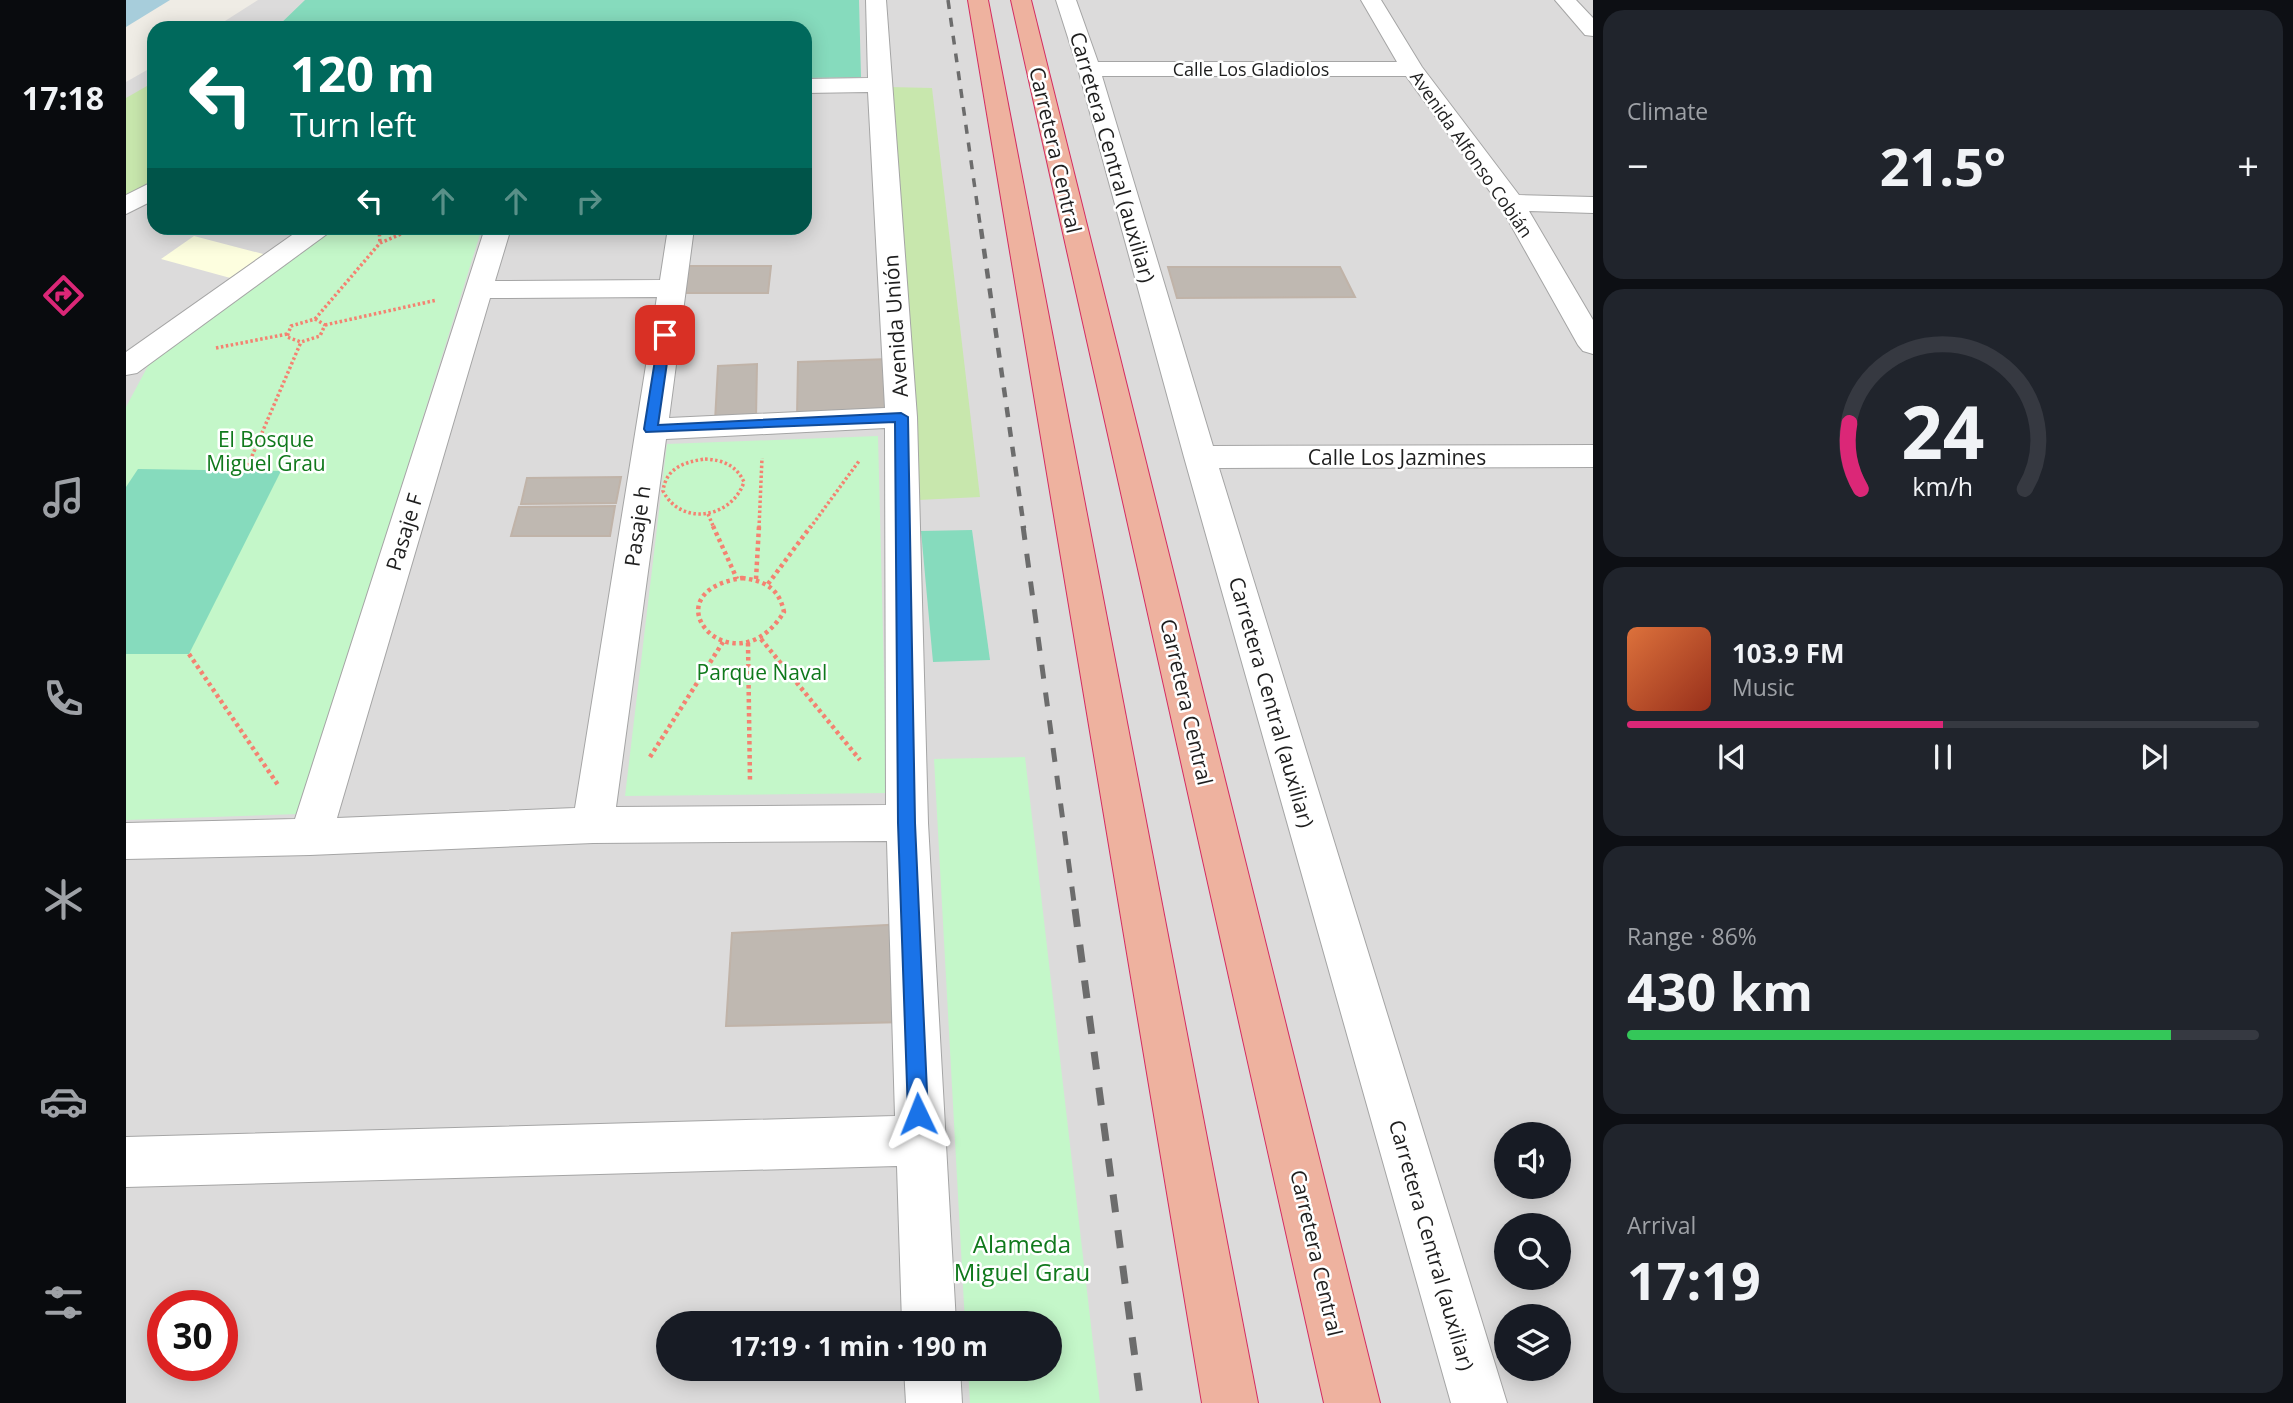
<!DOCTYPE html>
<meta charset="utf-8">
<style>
:root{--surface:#171b24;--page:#20242c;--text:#f1f3f6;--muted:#9ea1a6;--line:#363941;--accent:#db2777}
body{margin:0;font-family:"Open Sans",sans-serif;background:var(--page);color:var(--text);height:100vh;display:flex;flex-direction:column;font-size:26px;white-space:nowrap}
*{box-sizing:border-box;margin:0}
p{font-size:23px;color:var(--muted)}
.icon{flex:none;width:38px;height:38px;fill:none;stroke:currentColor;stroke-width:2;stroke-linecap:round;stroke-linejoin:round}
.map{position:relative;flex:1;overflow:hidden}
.sheet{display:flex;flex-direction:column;gap:10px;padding:10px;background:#0d0f14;width:700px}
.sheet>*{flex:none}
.hud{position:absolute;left:21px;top:21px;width:665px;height:214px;border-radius:21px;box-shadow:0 4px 18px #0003;background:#00695c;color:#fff;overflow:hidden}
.tools{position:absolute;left:1368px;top:1122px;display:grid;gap:14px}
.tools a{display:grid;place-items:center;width:77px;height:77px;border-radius:50%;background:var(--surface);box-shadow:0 4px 18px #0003;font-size:35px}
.speed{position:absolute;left:21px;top:1290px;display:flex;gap:14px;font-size:35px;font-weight:700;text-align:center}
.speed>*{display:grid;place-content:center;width:91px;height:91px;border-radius:50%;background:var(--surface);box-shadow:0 4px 18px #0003;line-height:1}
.speed .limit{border:10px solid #d22;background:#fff;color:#111}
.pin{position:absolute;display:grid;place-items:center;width:60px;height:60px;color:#fff;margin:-30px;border-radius:14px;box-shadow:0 4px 10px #0006}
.me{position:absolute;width:77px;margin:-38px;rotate:358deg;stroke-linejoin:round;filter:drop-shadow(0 0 5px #0008)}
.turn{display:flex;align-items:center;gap:24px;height:147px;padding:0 28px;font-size:32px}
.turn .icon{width:91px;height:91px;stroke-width:2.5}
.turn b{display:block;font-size:49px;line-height:60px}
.lanes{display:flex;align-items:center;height:66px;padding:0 28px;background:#0003;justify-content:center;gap:35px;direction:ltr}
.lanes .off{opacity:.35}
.big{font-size:52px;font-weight:700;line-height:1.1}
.sheet .tile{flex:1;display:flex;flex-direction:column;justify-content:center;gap:10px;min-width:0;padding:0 24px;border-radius:21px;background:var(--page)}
.sheet .dial{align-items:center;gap:0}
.dial svg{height:182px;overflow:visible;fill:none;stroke:var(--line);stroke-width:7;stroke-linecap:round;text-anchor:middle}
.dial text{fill:var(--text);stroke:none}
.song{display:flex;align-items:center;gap:21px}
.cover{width:84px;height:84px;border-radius:10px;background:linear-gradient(135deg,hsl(20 70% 55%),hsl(10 70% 35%))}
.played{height:7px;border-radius:4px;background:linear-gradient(90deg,var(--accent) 50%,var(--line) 50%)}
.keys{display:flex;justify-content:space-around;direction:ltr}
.heat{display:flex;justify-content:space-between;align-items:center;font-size:38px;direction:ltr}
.charge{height:10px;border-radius:5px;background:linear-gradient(90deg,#34c759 86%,var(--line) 0)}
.trip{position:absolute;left:530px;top:1311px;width:406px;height:70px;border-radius:35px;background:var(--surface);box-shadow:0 4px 18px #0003;font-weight:700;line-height:70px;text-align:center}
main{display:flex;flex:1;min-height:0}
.tab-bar{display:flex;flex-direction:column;width:126px;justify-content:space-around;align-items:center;background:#090b0e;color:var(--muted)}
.tab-bar .icon{width:49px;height:49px}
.tab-bar .current{color:var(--accent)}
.tab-bar b{font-size:32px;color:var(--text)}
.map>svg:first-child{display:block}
.residential{fill:#dcdbdb;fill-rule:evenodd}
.education{fill:#fdfedf}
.grass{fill:#c8e7ad}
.park{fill:#c4f7c9}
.pitch{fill:#86dbbd}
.water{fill:#a7cddb}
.building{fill:#bfb8b1;stroke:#c0b3a8;stroke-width:2}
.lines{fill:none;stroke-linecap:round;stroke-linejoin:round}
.minor-casing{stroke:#a5a5a5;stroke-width:2}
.trunk-casing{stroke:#d42b60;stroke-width:2}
.path-far2{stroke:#f48271;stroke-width:2.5;stroke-dasharray:2 2;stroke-linecap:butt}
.path-far1{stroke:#f48271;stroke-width:3.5;stroke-dasharray:2.5 2.5;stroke-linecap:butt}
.path{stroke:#f48271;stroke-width:4.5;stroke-dasharray:3.5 3.5;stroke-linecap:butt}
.minor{fill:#fff;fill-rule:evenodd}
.trunk{fill:#eeb29f;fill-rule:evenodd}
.rail-far3{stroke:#6c6c6c;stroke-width:3.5;stroke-dasharray:9 9;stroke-linecap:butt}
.rail-far2{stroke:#6c6c6c;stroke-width:4.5;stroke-dasharray:10 10;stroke-linecap:butt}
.rail-far1{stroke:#6c6c6c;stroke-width:5;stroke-dasharray:14 14;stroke-linecap:butt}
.rail{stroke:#6c6c6c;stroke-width:7;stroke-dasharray:18 18;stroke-linecap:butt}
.route{fill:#1a73e8;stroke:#114b97;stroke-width:2}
.labels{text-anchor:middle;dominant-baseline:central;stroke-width:5;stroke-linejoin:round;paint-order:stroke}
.far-street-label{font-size:18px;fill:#1e1e1e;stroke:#fff}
.street-label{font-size:21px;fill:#1e1e1e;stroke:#fff}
.park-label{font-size:21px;fill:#10791c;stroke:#fff}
.near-park-label{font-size:24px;fill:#10791c;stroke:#fff}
</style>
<main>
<nav class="tab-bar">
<b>17:18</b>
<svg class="icon current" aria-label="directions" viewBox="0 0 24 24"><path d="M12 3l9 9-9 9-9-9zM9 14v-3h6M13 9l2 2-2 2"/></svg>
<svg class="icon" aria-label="music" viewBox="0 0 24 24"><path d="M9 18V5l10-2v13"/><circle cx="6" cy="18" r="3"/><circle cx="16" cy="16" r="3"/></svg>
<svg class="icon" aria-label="phone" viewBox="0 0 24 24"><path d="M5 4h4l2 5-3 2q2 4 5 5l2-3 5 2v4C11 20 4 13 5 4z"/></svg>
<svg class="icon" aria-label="climate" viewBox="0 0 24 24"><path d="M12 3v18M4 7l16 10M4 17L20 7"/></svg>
<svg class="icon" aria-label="car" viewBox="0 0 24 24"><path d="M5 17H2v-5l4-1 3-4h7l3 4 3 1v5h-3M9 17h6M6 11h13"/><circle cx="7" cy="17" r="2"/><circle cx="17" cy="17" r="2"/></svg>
<svg class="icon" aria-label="filters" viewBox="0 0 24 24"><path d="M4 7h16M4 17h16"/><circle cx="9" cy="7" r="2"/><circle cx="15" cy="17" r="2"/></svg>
</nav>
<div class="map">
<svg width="1467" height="1403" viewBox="0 0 1467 1403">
<rect width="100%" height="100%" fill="#efece5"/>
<path class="residential" d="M132 0H1467V1403H0V82L28 66V228H679V28H88ZM1381 1134H1433V1186H1381ZM1381 1225H1433V1278H1381ZM37 1306H96V1365H37ZM1381 1316H1433V1368H1381ZM542 1323H924V1368H542Z"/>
<path class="education" d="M68 236 141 255 108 279 35 259Z"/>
<g class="grass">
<path d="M28 82V179L0 196V98Z"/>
<path d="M763 87 806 88 854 497 792 500Z"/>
</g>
<g class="park">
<path d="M210 228H356L173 814 0 820V407L24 362Z"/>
<path d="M752 436 761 793 499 796 541 444Z"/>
<path d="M899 757 974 1403H844L842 1369 924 1368V1323H839L808 759Z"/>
</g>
<g class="pitch">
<path d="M179 0H733L735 77 679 78V28H150Z"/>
<path d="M12 469 155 471 63 654H0V487Z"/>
<path d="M846 530 864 660 807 662 795 531Z"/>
</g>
<path class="water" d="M0 0H44L0 27Z"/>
<g class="building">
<path d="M557 266H645L642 293H553Z"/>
<path d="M1042 267H1214L1229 297 1051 298Z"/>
<path d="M763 359 766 413 671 417 672 362Z"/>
<path d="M631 364 630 419 589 421 592 366Z"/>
<path d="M495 477 490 503 395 504 401 478Z"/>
<path d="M489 506 484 536H385L393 507Z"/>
<path d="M779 924 781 1022 600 1026 606 933Z"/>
</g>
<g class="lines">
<defs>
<g id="minor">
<path d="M740 0H760L791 417 802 823 830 1323H776L771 1166 0 1187V1137L769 1116 761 841 467 843 184 855 0 859V823L169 819 359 228H385L369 281 534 280 542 228H568L543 418 759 408 742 92 679 93V79L742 78ZM531 297 449 808 211 818 364 298ZM759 428 760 805 490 807 540 439Z"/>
<path d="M930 0H950L972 62H1271L1235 0H1255L1296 67 1393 195 1467 197V213L1403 211 1467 320V354L1457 351 1452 345 1373 204 1280 76H976L1087 446 1467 445V467L1093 468 1381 1403H1325L1058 457 952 69Z"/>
<path d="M1429 0H1450L1467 18V36L1459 35Z"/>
<path d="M28 181V200L0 214V195Z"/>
<path d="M176 228H205L201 234 11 373 0 375V352Z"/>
<path d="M778 1368H834L836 1403H780Z"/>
</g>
<g id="trunk">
<path d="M842 0H862L1132 1403H1076Z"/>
<path d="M885 0H905L1254 1403H1198Z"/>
</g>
</defs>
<use href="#minor" class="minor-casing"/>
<use href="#trunk" class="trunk-casing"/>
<g class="path-far2">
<path d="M253 228V231"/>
<path d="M283 231 290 228"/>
</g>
<g class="path-far1">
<path d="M253 229 254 243"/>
<path d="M189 319 254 243 287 229"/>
<path d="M189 319 199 325 194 336 175 342 161 337 165 326Z"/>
<path d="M199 325 311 300"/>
<path d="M90 348 161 334"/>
<path d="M579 459C597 460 610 465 618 482 606 518 555 527 537 491 540 468 558 462 579 459Z"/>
<path d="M120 470 175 342"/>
<path d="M582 514 588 528"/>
<path d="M633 528 636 458"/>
<path d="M684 528 733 461"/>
</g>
<g class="path">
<path d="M587 526 611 579"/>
<path d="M616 578C639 581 653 588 658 612 608 693 518 593 616 578Z"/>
<path d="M630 579 633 526"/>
<path d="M642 584 685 526"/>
<path d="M635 639 734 760"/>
<path d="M622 643 624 782"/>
<path d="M63 654 152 785"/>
<path d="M524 757 597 642"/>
</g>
<use href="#minor" class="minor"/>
<use href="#trunk" class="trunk"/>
<path class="rail-far3" d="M822 0 855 231"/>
<path class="rail-far2" d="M855 229 898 528"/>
<path class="rail-far1" d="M897 526 949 910"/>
<path class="rail" d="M949 909 1015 1403"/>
</g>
<path class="route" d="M539 331 545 335 532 425 775 413 782 417 789 823 802 1114 799 1121 792 1124 785 1121 782 1114 772 823 769 422 520 432 518 429 533 335Z"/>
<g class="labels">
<g class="far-street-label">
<text x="1125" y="69">Calle Los Gladiolos</text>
<text transform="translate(1346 154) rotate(55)">Avenida Alfonso Cobián</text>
</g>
<g class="street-label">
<text transform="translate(930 150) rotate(77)">Carretera Central</text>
<text transform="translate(987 157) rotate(74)">Carretera Central (auxiliar)</text>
<text transform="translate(769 326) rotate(-94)">Avenida Unión</text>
<text x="1271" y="457">Calle Los Jazmines</text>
<text transform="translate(511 526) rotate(-82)">Pasaje h</text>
<text transform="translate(278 532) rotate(-73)">Pasaje F</text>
<text transform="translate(1061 702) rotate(77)">Carretera Central</text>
<text transform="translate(1146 702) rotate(74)">Carretera Central (auxiliar)</text>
<text transform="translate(1306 1245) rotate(74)">Carretera Central (auxiliar)</text>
<text transform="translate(1191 1253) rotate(77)">Carretera Central</text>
</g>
<g class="park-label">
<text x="140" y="439">El Bosque<tspan x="140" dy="24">Miguel Grau</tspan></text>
<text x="636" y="672">Parque Naval</text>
</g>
<g class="near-park-label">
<text x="896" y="1243">Alameda<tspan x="896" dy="28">Miguel Grau</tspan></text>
</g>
</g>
</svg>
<div class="tools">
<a><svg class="icon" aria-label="sound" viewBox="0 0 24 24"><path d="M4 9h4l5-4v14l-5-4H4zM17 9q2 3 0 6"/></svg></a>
<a><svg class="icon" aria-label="search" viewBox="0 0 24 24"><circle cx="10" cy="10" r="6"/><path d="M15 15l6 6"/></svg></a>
<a><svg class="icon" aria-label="layers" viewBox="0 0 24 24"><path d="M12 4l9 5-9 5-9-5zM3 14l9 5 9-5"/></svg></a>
</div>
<div class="speed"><div class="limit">30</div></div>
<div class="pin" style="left:539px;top:335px;background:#d93025"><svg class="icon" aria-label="arrive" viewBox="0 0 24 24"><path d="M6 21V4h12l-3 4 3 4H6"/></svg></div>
<svg class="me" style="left:792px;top:1114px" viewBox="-20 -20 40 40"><path d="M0-17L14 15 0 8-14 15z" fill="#1a73e8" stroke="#fff" stroke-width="4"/></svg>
<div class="trip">17:19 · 1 min · 190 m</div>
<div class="hud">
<div class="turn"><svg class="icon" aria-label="left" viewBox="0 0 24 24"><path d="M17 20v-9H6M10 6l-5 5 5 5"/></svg><div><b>120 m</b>Turn left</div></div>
<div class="lanes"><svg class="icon" aria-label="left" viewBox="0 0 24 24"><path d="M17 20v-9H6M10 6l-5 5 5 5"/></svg><svg class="icon off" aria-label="ahead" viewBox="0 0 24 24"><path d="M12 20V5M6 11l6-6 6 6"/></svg><svg class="icon off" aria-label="ahead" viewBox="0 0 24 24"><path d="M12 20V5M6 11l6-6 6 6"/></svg><svg class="icon off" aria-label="right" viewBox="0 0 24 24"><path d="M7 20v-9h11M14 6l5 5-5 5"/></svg></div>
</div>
</div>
<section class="sheet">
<div class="tile"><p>Climate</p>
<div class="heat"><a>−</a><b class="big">21.5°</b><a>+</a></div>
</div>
<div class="tile dial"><svg viewBox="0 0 100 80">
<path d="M14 69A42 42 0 1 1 86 69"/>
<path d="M14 69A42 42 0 0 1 9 40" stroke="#db2777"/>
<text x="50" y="56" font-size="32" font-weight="700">24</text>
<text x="50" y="72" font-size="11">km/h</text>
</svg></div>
<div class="tile">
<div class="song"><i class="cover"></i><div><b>103.9 FM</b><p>Music</p></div></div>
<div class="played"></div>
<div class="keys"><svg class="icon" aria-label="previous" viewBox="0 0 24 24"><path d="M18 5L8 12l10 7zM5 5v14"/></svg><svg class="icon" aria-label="pause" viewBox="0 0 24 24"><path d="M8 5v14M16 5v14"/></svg><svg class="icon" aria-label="next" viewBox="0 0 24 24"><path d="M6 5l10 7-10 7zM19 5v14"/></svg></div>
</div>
<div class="tile"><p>Range · 86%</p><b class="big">430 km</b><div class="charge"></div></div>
<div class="tile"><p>Arrival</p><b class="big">17:19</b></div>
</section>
</main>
